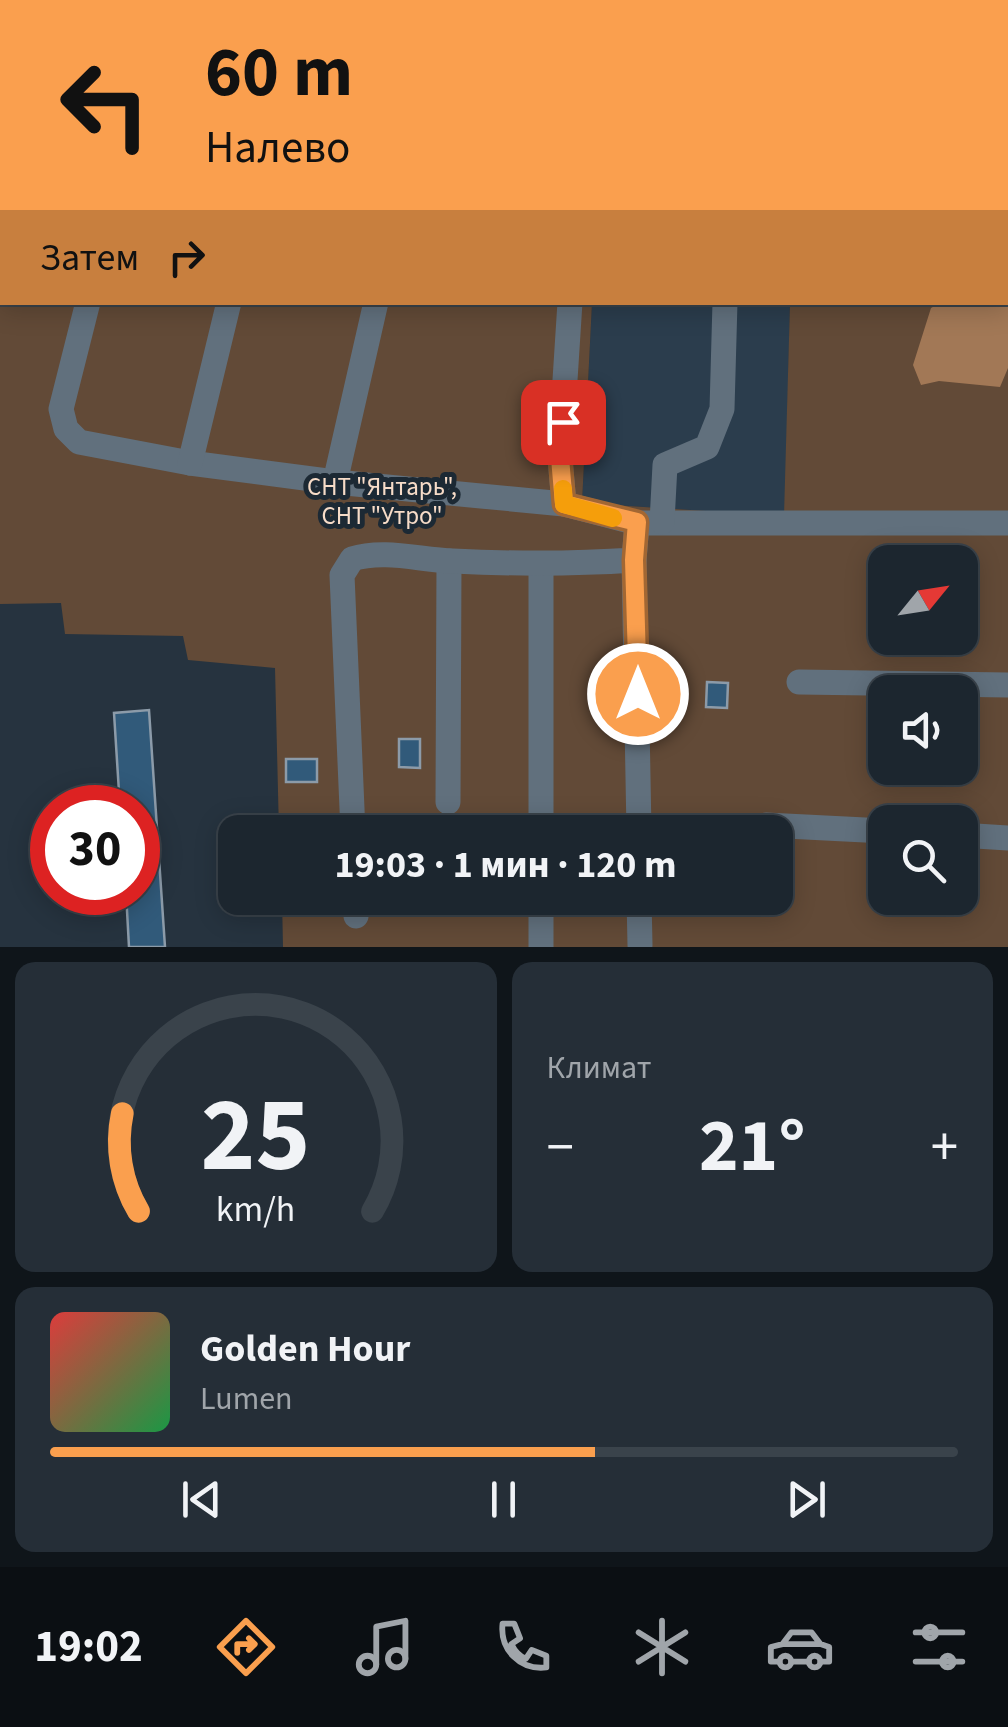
<!DOCTYPE html>
<html lang="ru">
<meta charset="utf-8">
<style>
:root{--surface:#1c262f;--page:#252e37;--text:#f1f3f6;--muted:#a0a5aa;--line:#3a434b;--accent:#fa9f4e}
body{margin:0;font-family:"Source Sans 3",sans-serif;background:var(--page);color:var(--text);height:100vh;display:flex;flex-direction:column;font-size:38px;white-space:nowrap}
*{box-sizing:border-box;margin:0}
p{font-size:32px;color:var(--muted)}
.icon{flex:none;width:55px;height:55px;fill:none;stroke:currentColor;stroke-width:2;stroke-linecap:round;stroke-linejoin:round}
.map{position:relative;height:947px;overflow:hidden}
.details{display:flex;flex-direction:column;gap:15px;padding:15px;background:#0f151a;flex:1}
.details>*{flex:none}
.guide{position:absolute;left:0px;top:0px;width:1010px;height:305px;box-shadow:0 5px 25px #0003,0 0 0 2px var(--line);background:#fa9f4e;color:#111;overflow:hidden}
.needle{width:65px;rotate:60deg}
.fabs{position:absolute;left:868px;top:545px;display:grid;gap:20px}
.fabs a{display:grid;place-items:center;width:110px;height:110px;border-radius:20px;background:var(--surface);box-shadow:0 5px 25px #0003,0 0 0 2px var(--line);font-size:50px}
.speed{position:absolute;left:30px;top:785px;display:flex;gap:20px;font-size:50px;font-weight:700;text-align:center}
.speed>*{display:grid;place-content:center;width:130px;height:130px;border-radius:50%;background:var(--surface);box-shadow:0 5px 25px #0003,0 0 0 2px var(--line);line-height:1}
.speed .limit{border:15px solid #d22;background:#fff;color:#111}
.pin{position:absolute;display:grid;place-items:center;width:85px;height:85px;color:#fff;margin:-42px;border-radius:20px;box-shadow:0 5px 15px #0006}
.me{position:absolute;width:110px;margin:-55px;rotate:0deg;stroke-linejoin:round;filter:drop-shadow(0 0 8px #0008)}
.turn{display:flex;align-items:center;gap:35px;height:210px;padding:0 40px;font-size:45px}
.turn .icon{width:130px;height:130px;stroke-width:2.5}
.turn b{display:block;font-size:70px;line-height:85px}
.then{display:flex;align-items:center;height:95px;padding:0 40px;background:#0003;gap:20px;font-size:38px}
.big{font-size:75px;font-weight:700;line-height:1.1}
.details .card{flex:1;display:flex;flex-direction:column;justify-content:center;gap:15px;min-width:0;padding:0 35px;border-radius:20px;background:var(--page)}
.details .dial{align-items:center;gap:0}
.dial svg{height:260px;overflow:visible;fill:none;stroke:var(--line);stroke-width:7;stroke-linecap:round;text-anchor:middle}
.dial text{fill:var(--text);stroke:none}
.song{display:flex;align-items:center;gap:30px}
.cover{width:120px;height:120px;border-radius:15px;background:linear-gradient(135deg,hsl(0 70% 55%),hsl(140 70% 35%))}
.played{height:10px;border-radius:5px;background:linear-gradient(90deg,var(--accent) 60%,var(--line) 60%)}
.keys{display:flex;justify-content:space-around;direction:ltr}
.heat{display:flex;justify-content:space-between;align-items:center;font-size:55px;direction:ltr}
.details .tiles{flex:1;display:grid;gap:15px;grid-template-columns:1fr 1fr}
.card:last-child{grid-column:span 2}
.trip{position:absolute;left:218px;top:815px;width:575px;height:100px;border-radius:20px;background:var(--surface);box-shadow:0 5px 25px #0003,0 0 0 2px var(--line);font-weight:700;line-height:100px;text-align:center}
.menu{display:flex;height:160px;justify-content:space-around;align-items:center;background:#0b0f13;color:var(--muted)}
.menu .icon{width:70px;height:70px}
.menu .current{color:var(--accent)}
.menu b{font-size:45px;color:var(--text)}
.map>svg:first-child{display:block}
.built{fill:#2b3d4d}
.green{fill:#624a37;fill-rule:evenodd}
.water{fill:#a27856}
.building{fill:#315a7a;stroke:#8c9ba9;stroke-width:2.5}
.lines{fill:none;stroke-linecap:round;stroke-linejoin:round}
.minor{stroke:#61707d;stroke-width:25}
.route-casing{stroke:#a26733;stroke-width:25}
.route{stroke:#fa9f4e;stroke-width:18}
.slow{stroke:#f59e0b;stroke-width:18}
.labels{text-anchor:middle;dominant-baseline:central;stroke-width:10;stroke-linejoin:round;paint-order:stroke}
.park-label{font-size:25px;fill:#f7dcc8;stroke:#1c2934}
</style>
<div class="map">
<svg width="1008" height="947" viewBox="0 0 1008 947">
<rect width="100%" height="100%" fill="#26333f"/>
<path class="built" d="M592 303H790L785 516 582 503Z"/>
<path class="green" d="M0 0H668L669 2H2V302L592 303 582 503 784 516 790 303 1008 302V2H818V0H1008V947H283L282 898H775V832H279L275 668 188 660 183 636 65 634 61 603 0 604ZM885 562H960V638H885ZM885 692H960V768H885ZM885 822H960V898H885Z"/>
<path class="water" d="M1008 75V368L1000 387 939 381 921 385 913 365 931 308 940 303 1008 302Z"/>
<g class="building">
<path d="M707 682 728 683 727 708 706 707Z"/>
<path d="M149 710 165 947H129L126 892H138V808H120L114 713Z"/>
<path d="M399 739H420V768L399 767Z"/>
<rect x="286" y="759" width="31" height="23"/>
<rect x="484" y="822" width="23" height="10"/>
<rect x="388" y="898" width="31" height="8"/>
</g>
<g class="lines">
<g class="minor">
<path d="M407 2V0"/>
<path d="M530 2V0"/>
<path d="M0 9 2 0"/>
<path d="M0 77 2 78"/>
<path d="M88 302 61 409 66 429 79 442 190 463 335 482 564 504 637 523H1008"/>
<path d="M190 463 229 302"/>
<path d="M335 482 376 302"/>
<path d="M564 504 560 458 570 302"/>
<path d="M662 522 665 465 707 447 722 409 725 302"/>
<path d="M634 560 639 832"/>
<path d="M541 564V832"/>
<path d="M799 682 1008 685"/>
<path d="M448 802 449 561"/>
<path d="M766 825 885 831"/>
<path d="M353 832 342 575 352 559C384 549 420 560 453 561 514 564 574 564 634 560L637 523"/>
<path d="M960 835 1008 838"/>
<path d="M355 898 356 916"/>
<path d="M541 898V947"/>
<path d="M639 898 640 945"/>
</g>
</g>
<g class="lines">
<defs>
<path id="route" d="M563 422 560 458 564 504 637 522 634 560 638 694"/>
</defs>
<use href="#route" class="route-casing"/>
<use href="#route" class="route"/>
<path class="slow" d="M563 489 564 504 613 518"/>
</g>
<g class="labels">
<g class="park-label">
<text x="382" y="487">СНТ "Янтарь",<tspan x="382" dy="29">СНТ "Утро"</tspan></text>
</g>
</g>
</svg>
<div class="fabs">
<a><svg class="needle" viewBox="-14 -14 28 28"><path d="M0-13l5 13h-10z" fill="#e53935"/><path d="M0 13l5-13h-10z" fill="#a0a5aa"/></svg></a>
<a><svg class="icon" aria-label="sound" viewBox="0 0 24 24"><path d="M4 9h4l5-4v14l-5-4H4zM17 9q2 3 0 6"/></svg></a>
<a><svg class="icon" aria-label="search" viewBox="0 0 24 24"><circle cx="10" cy="10" r="6"/><path d="M15 15l6 6"/></svg></a>
</div>
<div class="speed"><div class="limit">30</div></div>
<div class="pin" style="left:563px;top:422px;background:#d93025"><svg class="icon" aria-label="arrive" viewBox="0 0 24 24"><path d="M6 21V4h12l-3 4 3 4H6"/></svg></div>
<svg class="me" style="left:638px;top:694px" viewBox="-20 -20 40 40"><circle r="17" fill="#fa9f4e" stroke="#fff" stroke-width="3"/><path d="M0-11L8 9 0 5-8 9z" fill="#fff"/></svg>
<div class="trip">19:03 · 1 мин · 120 m</div>
<div class="guide">
<div class="turn"><svg class="icon" aria-label="left" viewBox="0 0 24 24"><path d="M17 20v-9H6M10 6l-5 5 5 5"/></svg><div><b>60 m</b>Налево</div></div>
<div class="then">Затем<svg class="icon" aria-label="right" viewBox="0 0 24 24"><path d="M7 20v-9h11M14 6l5 5-5 5"/></svg></div>
</div>
</div>
<section class="details">
<div class="tiles">
<div class="card dial"><svg viewBox="0 0 100 80">
<path d="M14 69A42 42 0 1 1 86 69"/>
<path d="M14 69A42 42 0 0 1 9 39" stroke="#fa9f4e"/>
<text x="50" y="56" font-size="32" font-weight="700">25</text>
<text x="50" y="72" font-size="11">km/h</text>
</svg></div>
<div class="card"><p>Климат</p>
<div class="heat"><a>−</a><b class="big">21°</b><a>+</a></div>
</div>
<div class="card">
<div class="song"><i class="cover"></i><div><b>Golden Hour</b><p>Lumen</p></div></div>
<div class="played"></div>
<div class="keys"><svg class="icon" aria-label="previous" viewBox="0 0 24 24"><path d="M18 5L8 12l10 7zM5 5v14"/></svg><svg class="icon" aria-label="pause" viewBox="0 0 24 24"><path d="M8 5v14M16 5v14"/></svg><svg class="icon" aria-label="next" viewBox="0 0 24 24"><path d="M6 5l10 7-10 7zM19 5v14"/></svg></div>
</div>
</div>
</section>
<nav class="menu">
<b>19:02</b>
<svg class="icon current" aria-label="directions" viewBox="0 0 24 24"><path d="M12 3l9 9-9 9-9-9zM9 14v-3h6M13 9l2 2-2 2"/></svg>
<svg class="icon" aria-label="music" viewBox="0 0 24 24"><path d="M9 18V5l10-2v13"/><circle cx="6" cy="18" r="3"/><circle cx="16" cy="16" r="3"/></svg>
<svg class="icon" aria-label="phone" viewBox="0 0 24 24"><path d="M5 4h4l2 5-3 2q2 4 5 5l2-3 5 2v4C11 20 4 13 5 4z"/></svg>
<svg class="icon" aria-label="climate" viewBox="0 0 24 24"><path d="M12 3v18M4 7l16 10M4 17L20 7"/></svg>
<svg class="icon" aria-label="car" viewBox="0 0 24 24"><path d="M5 17H2v-5l4-1 3-4h7l3 4 3 1v5h-3M9 17h6M6 11h13"/><circle cx="7" cy="17" r="2"/><circle cx="17" cy="17" r="2"/></svg>
<svg class="icon" aria-label="filters" viewBox="0 0 24 24"><path d="M4 7h16M4 17h16"/><circle cx="9" cy="7" r="2"/><circle cx="15" cy="17" r="2"/></svg>
</nav>
